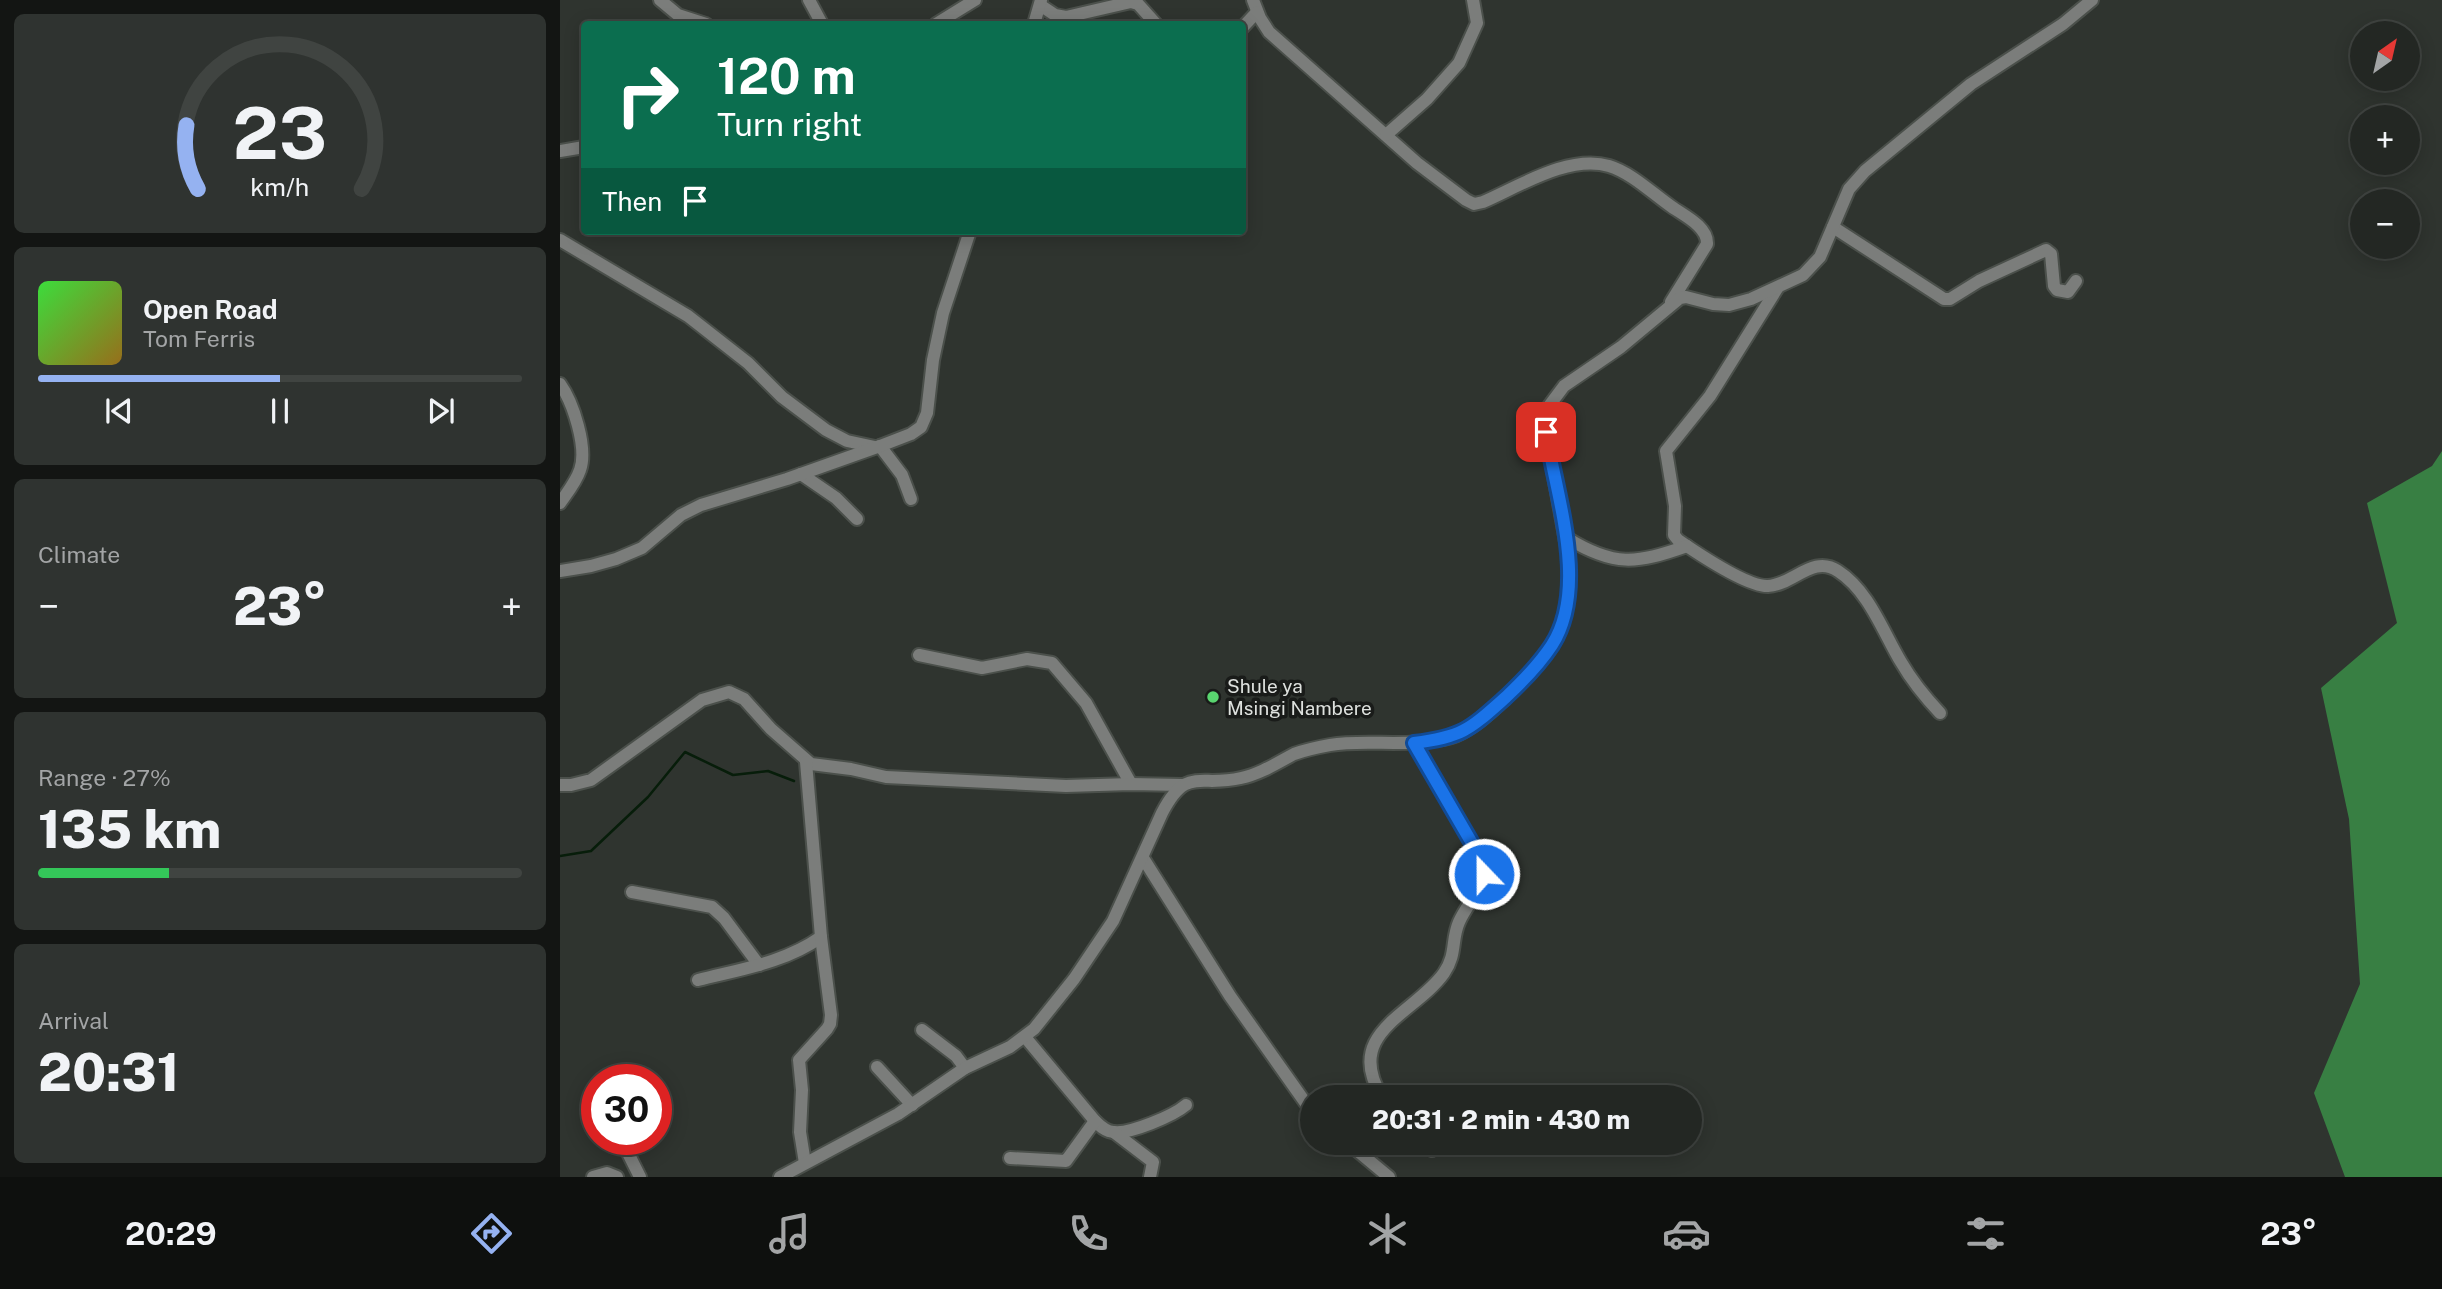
<!DOCTYPE html>
<meta charset="utf-8">
<style>
:root{--surface:#232723;--page:#2f3330;--text:#f1f3f6;--muted:#a3a5a6;--line:#404441;--accent:#95b2f1}
body{margin:0;font-family:"Public Sans",sans-serif;background:var(--page);color:var(--text);height:100vh;display:flex;flex-direction:column;font-size:26px;white-space:nowrap}
*{box-sizing:border-box;margin:0}
p{font-size:23px;color:var(--muted)}
.icon{flex:none;width:38px;height:38px;fill:none;stroke:currentColor;stroke-width:2;stroke-linecap:round;stroke-linejoin:round}
.map{position:relative;flex:1;overflow:hidden}
.sheet{display:flex;flex-direction:column;gap:14px;padding:14px;background:#131513;width:560px}
.sheet>*{flex:none}
.guide{position:absolute;left:21px;top:21px;width:665px;height:214px;border-radius:7px;box-shadow:0 4px 18px #0003,0 0 0 2px var(--line);background:#0b6e4f;color:#fff;overflow:hidden}
.needle{width:46px;rotate:34deg}
.controls{position:absolute;left:1790px;top:21px;display:grid;gap:14px}
.controls a{display:grid;place-items:center;width:70px;height:70px;border-radius:50%;background:var(--surface);box-shadow:0 4px 18px #0003,0 0 0 2px var(--line);font-size:35px}
.speed{position:absolute;left:21px;top:1064px;display:flex;gap:14px;font-size:35px;font-weight:700;text-align:center}
.speed>*{display:grid;place-content:center;width:91px;height:91px;border-radius:50%;background:var(--surface);box-shadow:0 4px 18px #0003,0 0 0 2px var(--line);line-height:1}
.speed .limit{border:10px solid #d22;background:#fff;color:#111}
.pin{position:absolute;display:grid;place-items:center;width:60px;height:60px;color:#fff;margin:-30px;border-radius:14px;box-shadow:0 4px 10px #0006}
.me{position:absolute;width:77px;margin:-38px;rotate:338deg;stroke-linejoin:round;filter:drop-shadow(0 0 5px #0008)}
.turn{display:flex;align-items:center;gap:24px;height:147px;padding:0 21px;font-size:32px}
.turn .icon{width:91px;height:91px;stroke-width:2.5}
.turn b{display:block;font-size:49px;line-height:60px}
.then{display:flex;align-items:center;height:66px;padding:0 21px;background:#0003;gap:14px;font-size:26px}
.big{font-size:52px;font-weight:800;line-height:1.1}
.sheet .widget{flex:1;display:flex;flex-direction:column;justify-content:center;gap:10px;min-width:0;padding:0 24px;border-radius:10px;background:var(--page)}
.sheet .dial{align-items:center;gap:0}
.dial svg{height:182px;overflow:visible;fill:none;stroke:var(--line);stroke-width:7;stroke-linecap:round;text-anchor:middle}
.dial text{fill:var(--text);stroke:none}
.song{display:flex;align-items:center;gap:21px}
.cover{width:84px;height:84px;border-radius:10px;background:linear-gradient(135deg,hsl(120 70% 55%),hsl(40 70% 35%))}
.played{height:7px;border-radius:4px;background:linear-gradient(90deg,var(--accent) 50%,var(--line) 50%)}
.keys{display:flex;justify-content:space-around;direction:ltr}
.heat{display:flex;justify-content:space-between;align-items:center;font-size:38px;direction:ltr}
.charge{height:10px;border-radius:5px;background:linear-gradient(90deg,#34c759 27%,var(--line) 0)}
.trip{position:absolute;left:740px;top:1085px;width:402px;height:70px;border-radius:35px;background:var(--surface);box-shadow:0 4px 18px #0003,0 0 0 2px var(--line);font-weight:800;line-height:70px;text-align:center}
.menu{display:flex;height:112px;justify-content:space-around;align-items:center;background:#0e100e;color:var(--muted)}
.menu .icon{width:49px;height:49px}
.menu .current{color:var(--accent)}
.menu b{font-size:32px;color:var(--text)}
main{display:flex;flex:1;min-height:0}
.map>svg:first-child{display:block}
.forest{fill:#387f43}
.lines{fill:none;stroke-linecap:round;stroke-linejoin:round}
.stream{stroke:#071d0a;stroke-width:2.5}
.minor-casing{stroke:#4b504b;stroke-width:16}
.minor{stroke:#7b7d7b;stroke-width:12}
.route-casing{stroke:#114b97;stroke-width:18}
.route{stroke:#1a73e8;stroke-width:12}
.poi-dot{fill:#59d56f;stroke:#191b19;stroke-width:2.5}
.labels{text-anchor:middle;dominant-baseline:central;stroke-width:7;stroke-linejoin:round;paint-order:stroke}
.poi-label{font-size:19px;fill:#dee1de;stroke:#191b19;text-anchor:start}
</style>
<main>
<section class="sheet">
<div class="widget dial"><svg viewBox="0 0 100 80">
<path d="M14 69A42 42 0 1 1 86 69"/>
<path d="M14 69A42 42 0 0 1 9 41" stroke="#95b2f1"/>
<text x="50" y="56" font-size="32" font-weight="700">23</text>
<text x="50" y="72" font-size="11">km/h</text>
</svg></div>
<div class="widget">
<div class="song"><i class="cover"></i><div><b>Open Road</b><p>Tom Ferris</p></div></div>
<div class="played"></div>
<div class="keys"><svg class="icon" aria-label="previous" viewBox="0 0 24 24"><path d="M18 5L8 12l10 7zM5 5v14"/></svg><svg class="icon" aria-label="pause" viewBox="0 0 24 24"><path d="M8 5v14M16 5v14"/></svg><svg class="icon" aria-label="next" viewBox="0 0 24 24"><path d="M6 5l10 7-10 7zM19 5v14"/></svg></div>
</div>
<div class="widget"><p>Climate</p>
<div class="heat"><a>−</a><b class="big">23°</b><a>+</a></div>
</div>
<div class="widget"><p>Range · 27%</p><b class="big">135 km</b><div class="charge"></div></div>
<div class="widget"><p>Arrival</p><b class="big">20:31</b></div>
</section>
<div class="map">
<svg width="1882" height="1177" viewBox="0 0 1882 1177">
<rect width="100%" height="100%" fill="#2f342f"/>
<path class="forest" d="M1882 451V1177H1785L1754 1093 1800 984 1789 819 1761 688 1837 623 1807 503 1872 466Z"/>
<g class="lines">
<path class="stream" d="M0 856 31 851 88 797 125 752 173 775 208 771 234 781"/>
<defs>
<g id="minor">
<path d="M100 0 118 15 146 24"/>
<path d="M249 0 262 24"/>
<path d="M693 0 700 18 709 32 857 163 906 200 914 204 923 202C958 187 1009 154 1049 166 1072 173 1093 194 1112 207 1125 216 1148 227 1147 244L1111 302"/>
<path d="M480 5 495 15 506 17 571 2 578 4 596 24"/>
<path d="M376 24 415 0"/>
<path d="M474 24 481 0"/>
<path d="M682 28 697 12"/>
<path d="M826 135 867 99 899 63 917 23 913 0"/>
<path d="M0 151 24 147"/>
<path d="M1273 227 1384 299H1390L1419 281 1486 250 1491 254 1494 286 1497 290 1508 292 1516 281"/>
<path d="M0 240 128 316 188 363 222 397 266 430 287 441 315 447"/>
<path d="M1218 287 1150 396 1106 451 1115 506 1114 535 1118 540C1137 553 1187 587 1208 586 1233 585 1253 554 1278 571 1309 591 1323 632 1341 662 1352 681 1365 697 1380 713"/>
<path d="M0 384C13 402 28 448 20 470 16 482 7 493 0 503"/>
<path d="M320 446 342 475 351 499"/>
<path d="M241 474 276 498 297 519"/>
<path d="M1007 538C1054 567 1076 564 1127 546"/>
<path d="M0 571 31 566 56 559 82 548 121 515 141 505 227 479 320 446 351 434 361 427 367 413 373 360 383 313 410 231"/>
<path d="M359 655 422 668 467 659 492 663 526 703 571 784"/>
<path d="M0 785H11L31 780 142 700 169 692 184 699 211 729 251 764 291 769 326 777 506 786 571 784 622 785"/>
<path d="M583 858 670 996 752 1112"/>
<path d="M72 892 152 907 164 918 199 965"/>
<path d="M138 980C181 969 224 963 261 937"/>
<path d="M362 1030 396 1056 405 1068"/>
<path d="M465 1037 535 1121C540 1126 546 1132 554 1132 570 1134 613 1116 626 1105"/>
<path d="M317 1067 352 1105"/>
<path d="M822 1097C782 1032 855 1014 884 973 897 954 891 940 899 922 906 906 920 892 924 874L913 845 854 743"/>
<path d="M555 1133 593 1162 590 1177"/>
<path d="M61 1139 80 1177"/>
<path d="M788 1143 829 1177"/>
<path d="M867 1143 872 1150"/>
<path d="M450 1158 506 1161 535 1121"/>
<path d="M245 1163 240 1132 242 1090 239 1060 267 1029 270 1024 271 1015 261 937 246 762"/>
<path d="M33 1177 47 1173 57 1177"/>
<path d="M220 1177 338 1114 405 1068 450 1047 474 1029 514 979 553 921 602 813C627 765 639 788 681 778 700 774 717 763 734 754 745 750 759 747 770 745 805 739 841 747 876 740 884 739 894 737 901 733 928 720 984 663 997 636 1008 612 1010 583 1009 558L986 432 989 406 1004 386 1061 347 1120 298 1126 297 1153 304 1169 305 1191 299 1243 275 1260 257 1289 189 1305 171 1411 84 1503 24 1532 0"/>
</g>
</defs>
<use href="#minor" class="minor-casing"/>
<use href="#minor" class="minor"/>
</g>
<g class="lines">
<defs>
<path id="route" d="M924 874 913 845 854 743C903 737 910 729 946 697 963 681 979 665 992 645 1029 587 996 495 986 432"/>
</defs>
<use href="#route" class="route-casing"/>
<use href="#route" class="route"/>
</g>
<circle class="poi-dot" cx="653" cy="697" r="7"/>
<g class="labels">
<g class="poi-label">
<text x="667" y="686">Shule ya<tspan x="667" dy="22">Msingi Nambere</tspan></text>
</g>
</g>
</svg>
<div class="controls">
<a><svg class="needle" viewBox="-14 -14 28 28"><path d="M0-13l5 13h-10z" fill="#e53935"/><path d="M0 13l5-13h-10z" fill="#a3a5a6"/></svg></a>
<a>+</a>
<a>−</a>
</div>
<div class="speed"><div class="limit">30</div></div>
<div class="pin" style="left:986px;top:432px;background:#d93025"><svg class="icon" aria-label="arrive" viewBox="0 0 24 24"><path d="M6 21V4h12l-3 4 3 4H6"/></svg></div>
<svg class="me" style="left:924px;top:874px" viewBox="-20 -20 40 40"><circle r="17" fill="#1a73e8" stroke="#fff" stroke-width="3"/><path d="M0-11L8 9 0 5-8 9z" fill="#fff"/></svg>
<div class="trip">20:31 · 2 min · 430 m</div>
<div class="guide">
<div class="turn"><svg class="icon" aria-label="right" viewBox="0 0 24 24"><path d="M7 20v-9h11M14 6l5 5-5 5"/></svg><div><b>120 m</b>Turn right</div></div>
<div class="then">Then<svg class="icon" aria-label="arrive" viewBox="0 0 24 24"><path d="M6 21V4h12l-3 4 3 4H6"/></svg></div>
</div>
</div>
</main>
<nav class="menu">
<b>20:29</b>
<svg class="icon current" aria-label="directions" viewBox="0 0 24 24"><path d="M12 3l9 9-9 9-9-9zM9 14v-3h6M13 9l2 2-2 2"/></svg>
<svg class="icon" aria-label="music" viewBox="0 0 24 24"><path d="M9 18V5l10-2v13"/><circle cx="6" cy="18" r="3"/><circle cx="16" cy="16" r="3"/></svg>
<svg class="icon" aria-label="phone" viewBox="0 0 24 24"><path d="M5 4h4l2 5-3 2q2 4 5 5l2-3 5 2v4C11 20 4 13 5 4z"/></svg>
<svg class="icon" aria-label="climate" viewBox="0 0 24 24"><path d="M12 3v18M4 7l16 10M4 17L20 7"/></svg>
<svg class="icon" aria-label="car" viewBox="0 0 24 24"><path d="M5 17H2v-5l4-1 3-4h7l3 4 3 1v5h-3M9 17h6M6 11h13"/><circle cx="7" cy="17" r="2"/><circle cx="17" cy="17" r="2"/></svg>
<svg class="icon" aria-label="filters" viewBox="0 0 24 24"><path d="M4 7h16M4 17h16"/><circle cx="9" cy="7" r="2"/><circle cx="15" cy="17" r="2"/></svg>
<b>23°</b>
</nav>
